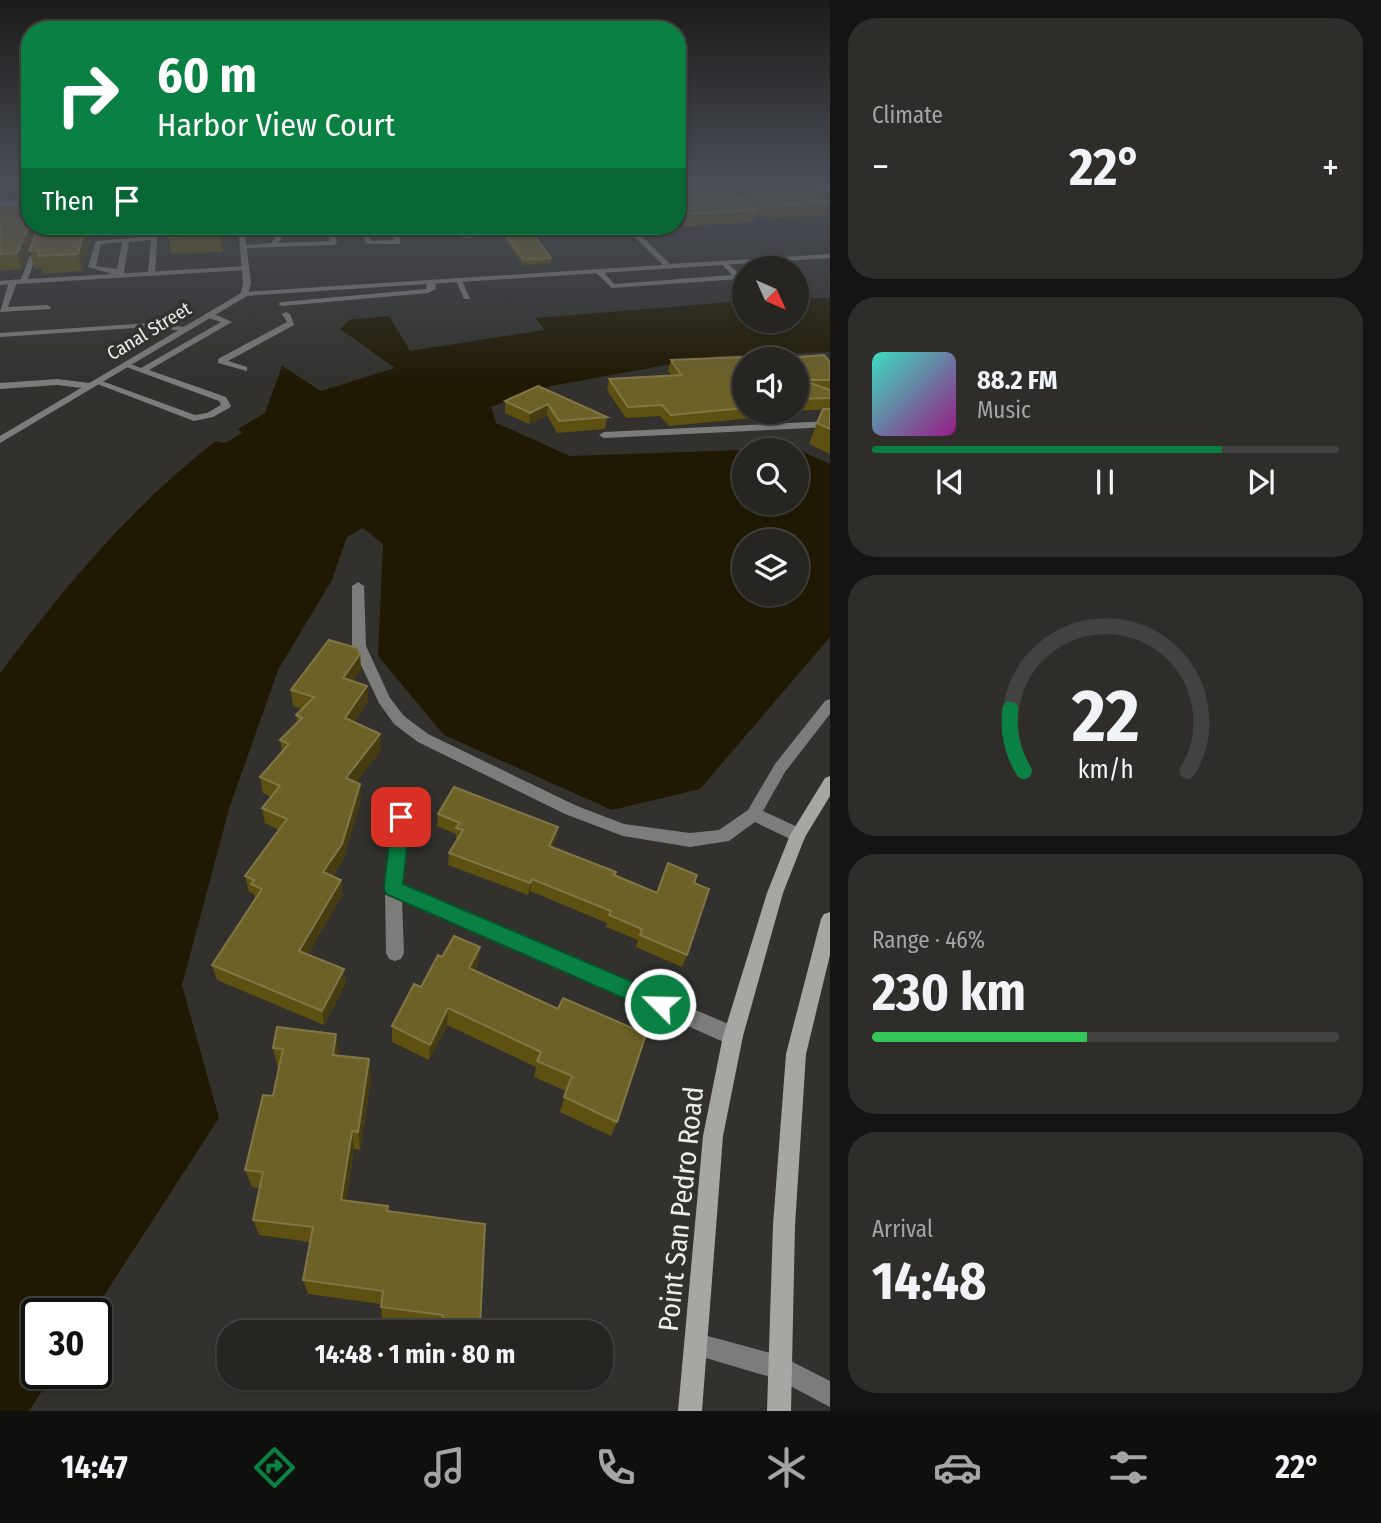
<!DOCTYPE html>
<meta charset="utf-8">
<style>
:root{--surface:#262522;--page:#2e2d2a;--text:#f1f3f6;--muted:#a4a5a5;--line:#424240;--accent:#0b8043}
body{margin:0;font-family:"Fira Sans Condensed",sans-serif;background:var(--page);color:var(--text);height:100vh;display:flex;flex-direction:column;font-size:26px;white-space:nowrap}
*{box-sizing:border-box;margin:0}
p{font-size:23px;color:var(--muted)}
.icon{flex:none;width:38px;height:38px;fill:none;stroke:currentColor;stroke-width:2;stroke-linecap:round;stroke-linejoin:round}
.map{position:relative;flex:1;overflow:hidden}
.panel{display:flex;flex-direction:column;gap:18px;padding:18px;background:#151413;width:551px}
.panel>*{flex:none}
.hud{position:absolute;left:21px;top:21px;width:665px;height:214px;border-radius:28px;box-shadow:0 2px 5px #0004,0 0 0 2px var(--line);background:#0b8043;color:#fff;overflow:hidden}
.needle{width:46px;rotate:135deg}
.controls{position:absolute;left:732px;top:256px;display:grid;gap:14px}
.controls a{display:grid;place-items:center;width:77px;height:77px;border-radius:50%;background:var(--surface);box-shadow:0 2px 5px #0004,0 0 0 2px var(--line);font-size:35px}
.speed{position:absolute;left:21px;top:1298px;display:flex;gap:14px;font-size:35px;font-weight:700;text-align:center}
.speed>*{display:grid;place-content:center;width:91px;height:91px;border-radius:50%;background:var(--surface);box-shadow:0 2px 5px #0004,0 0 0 2px var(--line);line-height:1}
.speed .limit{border:4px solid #111;border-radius:10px;background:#fff;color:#111}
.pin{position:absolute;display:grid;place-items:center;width:60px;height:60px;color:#fff;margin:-30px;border-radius:14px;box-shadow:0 4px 10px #0006}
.me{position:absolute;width:77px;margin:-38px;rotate:293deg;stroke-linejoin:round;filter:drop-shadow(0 0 5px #0008)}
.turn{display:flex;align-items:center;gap:24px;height:147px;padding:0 21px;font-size:32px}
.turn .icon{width:91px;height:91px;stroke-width:2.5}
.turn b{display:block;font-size:49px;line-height:60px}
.then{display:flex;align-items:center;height:66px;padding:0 21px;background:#0003;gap:14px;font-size:26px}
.big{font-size:52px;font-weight:700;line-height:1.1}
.panel .widget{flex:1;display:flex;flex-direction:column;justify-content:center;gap:10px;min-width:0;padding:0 24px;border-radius:28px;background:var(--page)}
.panel .dial{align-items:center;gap:0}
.dial svg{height:182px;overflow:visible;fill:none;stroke:var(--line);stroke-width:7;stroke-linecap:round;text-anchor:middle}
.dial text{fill:var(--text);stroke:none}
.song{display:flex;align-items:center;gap:21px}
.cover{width:84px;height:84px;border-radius:10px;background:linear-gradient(135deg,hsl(170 70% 55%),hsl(310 70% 35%))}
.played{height:7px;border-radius:4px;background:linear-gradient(90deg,var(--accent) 75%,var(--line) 75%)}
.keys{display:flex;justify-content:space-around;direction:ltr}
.heat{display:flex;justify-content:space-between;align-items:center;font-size:38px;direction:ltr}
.charge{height:10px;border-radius:5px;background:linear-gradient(90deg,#34c759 46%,var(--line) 0)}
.trip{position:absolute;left:217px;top:1320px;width:396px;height:70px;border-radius:28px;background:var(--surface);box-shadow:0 2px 5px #0004,0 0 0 2px var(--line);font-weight:700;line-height:70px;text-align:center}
.menu{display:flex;height:112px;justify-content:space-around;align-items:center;background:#0f0f0e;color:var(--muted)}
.menu .icon{width:49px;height:49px}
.menu .active{color:var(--accent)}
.menu b{font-size:32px;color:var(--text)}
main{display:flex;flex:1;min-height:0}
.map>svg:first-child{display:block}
.water{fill:#201902;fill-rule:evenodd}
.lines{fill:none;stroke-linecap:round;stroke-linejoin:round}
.service{fill:#7c7c7a;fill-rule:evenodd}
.minor{fill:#7c7c7a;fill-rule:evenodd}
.tertiary{fill:#7c7c7a;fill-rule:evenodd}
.secondary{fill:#a6a6a3;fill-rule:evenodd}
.wall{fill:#5e5010;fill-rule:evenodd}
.shaded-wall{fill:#463c12}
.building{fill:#6d6128;stroke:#817646;stroke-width:2}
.route{fill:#0b8043;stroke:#07532c;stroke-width:2}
.labels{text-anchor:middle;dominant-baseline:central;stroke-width:7;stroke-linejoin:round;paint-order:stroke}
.far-street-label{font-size:19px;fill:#ecece9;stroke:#32312e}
.near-street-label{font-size:28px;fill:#ecece9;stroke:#32312e}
</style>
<main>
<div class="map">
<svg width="830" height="1411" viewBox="0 0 830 1411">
<rect width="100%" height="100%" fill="#32312e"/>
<path class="water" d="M796 298H830V352L715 356 551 386 491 407 496 423 570 456 744 450V502H796V450H762L796 449 830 464V637L700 789 612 810 444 735 378 656 383 544 363 528 347 537 332 580 278 670 229 809 182 985 219 1118 92 1314H37V1374H53L29 1411H0V673C64 588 131 506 216 441L225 443 242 433 238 429 265 413 282 366 321 391 395 368 340 329 349 320 389 316 410 351 544 330 536 318 744 301V320H796ZM744 541H796V593H744Z"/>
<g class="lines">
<g class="service">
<path d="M2 185H8L0 198Z"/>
<path d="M809 185H816L824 190 819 191Z"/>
<path d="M30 200V204L0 205V201Z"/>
<path d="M152 226H158L155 275 148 273 151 240 129 242 123 277 88 267 96 241 151 236ZM122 242 117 269 96 266 101 244Z"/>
<path d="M209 226H215L216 233 242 231 245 233 213 237 210 235Z"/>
<path d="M296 226H315L287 231 278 243 330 241 327 228 322 226H333L337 243 334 245 245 248 242 246 271 243 283 228Z"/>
<path d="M358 226H364L371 241 394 240 388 226H394L401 242 398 244H367Z"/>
<path d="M451 226H457L464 234 615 226 631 227 628 229 462 238Z"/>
<path d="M725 261 740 275V279L612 288 594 271 601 269 614 284 732 275 721 263Z"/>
<path d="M455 278H461L470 299H464Z"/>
<path d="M13 280 17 282 8 307 47 305 51 307 50 309 0 312 9 282Z"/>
<path d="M431 280 435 282 436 289 428 293 282 306 278 304 282 302 426 289 427 282Z"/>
<path d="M286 312 290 314 294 325 228 361 247 367V371L218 363V359L287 322 282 314Z"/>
<path d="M206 313H212L232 322 149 370 226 397 231 406 229 408 213 417 194 421 92 382 99 380 195 415 207 413 221 405 219 401 121 365 125 362 141 368 221 322 206 317Z"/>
<path d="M150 323 185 327 189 329 185 331 150 327 0 337V333Z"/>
<path d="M358 582 364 586 366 646 390 698 404 716 428 734 577 806 624 824 690 833 719 830 748 810 775 764 825 701 830 699V714L785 772 763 811 804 830 806 835 804 840 798 841 792 840 755 822 729 841 690 847 623 836 565 814 418 742 394 724 379 703 352 646V586Z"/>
</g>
<g class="minor">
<path d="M830 188V192L794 194 791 192Z"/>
<path d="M41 226H47L28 279 246 266 250 268 246 270 0 285V281L21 279Z"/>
<path d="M624 226H631L670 264 830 254V258L244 296 240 294 244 292 663 265Z"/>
<path d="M57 379 90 383 95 386 90 389 57 385 0 389V383Z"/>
<path d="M830 421V427L604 438 599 435 604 432Z"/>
<path d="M401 811 407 813 409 817 402 884 740 1029 743 1036 740 1043 733 1045 726 1043 402 900 404 953 401 959 395 961 389 959 386 953 385 888 393 817 395 813Z"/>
<path d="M697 1333 781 1356 830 1381V1407L777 1379 689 1353 685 1345 689 1337Z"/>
</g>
<path class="tertiary" d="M238 226H244L251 283 247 296 0 443V436L241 293 243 283Z"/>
<g class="secondary">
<path d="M830 776V796L805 837 783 893 743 1036 723 1136 702 1411H678L703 1136 723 1036 767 893 790 835 825 778Z"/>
<path d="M830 912V955L806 1054 795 1225 791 1411H767L773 1225 786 1054 821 919 824 914Z"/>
</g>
</g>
<g class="wall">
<path d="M677 185H830L805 187 829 202 826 215 764 219 756 213 754 222 644 229 641 226H677ZM741 190 739 198 730 191Z"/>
<path d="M29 204 30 226H93L82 271 43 274 42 268 35 269 29 251 22 269 0 271V206Z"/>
<path d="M158 226H222V230H221L223 252 171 254 168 234 160 235Z"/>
<path d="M524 226H570L526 228Z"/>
<path d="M506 235 551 258V263L523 265 505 239Z"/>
<path d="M744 359V411H794V414L669 426 660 416 626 418 607 390 609 379 671 375 668 371 671 360Z"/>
<path d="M796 359 830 362V409L796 411Z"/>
<path d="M538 386 607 417 605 429 557 433 547 415 529 424 505 413V401Z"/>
<path d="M830 409V454L809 444 817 423Z"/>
<path d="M360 654 361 670 353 681 367 686 368 702 354 722 380 734 381 750 356 782 361 800 343 860 333 876 341 880 342 895 308 954 346 983 324 1025 217 980 212 965 255 899 254 894 249 892 245 876 279 830 265 823 262 808 271 797 263 793 260 777 282 752 280 740 297 722 296 715 302 709 293 706 291 690Z"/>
<path d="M438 814 558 827 556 839 552 847 615 876 657 893 694 883 687 955 682 967 636 947 638 940 606 927 607 923 530 891 528 895 448 865 449 853 456 841V834L437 826Z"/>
<path d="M480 947 478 964 475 971 617 1122 611 1136 560 1112 566 1091 534 1077 536 1067 447 1025 429 1060 392 1042V1026L442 957Z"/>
<path d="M273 1048 339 1054V1056L369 1059 371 1079 360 1150 354 1149 346 1201 388 1211 480 1326 478 1332H441L442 1328 382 1320 381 1304 308 1294 303 1280 310 1242 259 1235 253 1220 260 1188 252 1187 245 1170 273 1096 279 1068H278Z"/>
</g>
<g class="shaded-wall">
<path d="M30 224V226H40L22 269 17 253Z"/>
<path d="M85 226H93L82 271 78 254Z"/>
<path d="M98 226H150L149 234 101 238Z"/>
<path d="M218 226H222V230H221L223 252 220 234Z"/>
<path d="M548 404 547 415 529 424 530 413Z"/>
<path d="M360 654 361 670 344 694 343 678Z"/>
<path d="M367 686 368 702 346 734 345 718Z"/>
<path d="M380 734 381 750 347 794 346 778Z"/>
<path d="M360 784 361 800 343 860 325 888 323 872Z"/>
<path d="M558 827 556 839 547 858 549 846Z"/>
<path d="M532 879 530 891 528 895 530 883Z"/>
<path d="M341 880 342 895 302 966 299 951Z"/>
<path d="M480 947 478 964 467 985 469 968Z"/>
<path d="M344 969 346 983 324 1025 322 1011Z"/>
<path d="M448 1008 447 1025 429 1060 430 1045Z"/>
<path d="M336 1034 339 1054 335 1075 333 1055Z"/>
<path d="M369 1059 371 1079 360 1150 358 1132Z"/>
<path d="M352 1131 354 1149 344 1216 341 1200Z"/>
</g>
<g class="building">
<path d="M782 185H802L829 202 767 206 742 187Z"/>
<path d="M677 189 679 191 727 189 757 210 677 215Z"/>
<path d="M29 204 27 209 30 208V224L17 253 0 254V206Z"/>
<path d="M39 226H85L78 254 38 256 40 250 29 251Z"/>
<path d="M167 226H220V234L168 237Z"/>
<path d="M532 233 551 258 524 260 506 235Z"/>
<path d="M824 355 830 362V380H802L830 390V398L796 399V359H770Z"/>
<path d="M745 357 746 359H744V408L671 415 662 405 628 407 609 379 681 375 671 360Z"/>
<path d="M538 386 607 417 559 421 548 404 530 413 505 401Z"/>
<path d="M823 409H830V429L817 423Z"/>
<path d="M329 640 357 648 360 654 343 678 367 686 345 718 380 734 346 778 360 784 342 844 323 872 341 880 299 951 344 969 322 1011 212 965 262 889 251 884 254 880 245 876 287 819 262 808 280 786 260 777 289 744 280 740 302 718 296 715 314 697 291 690Z"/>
<path d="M454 787 558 827 549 846 616 872 614 875 657 893 668 863 697 875 694 883 709 889 687 955 640 935 642 929 609 915 611 911 532 879 530 883 449 853 463 830 456 828 460 823 438 814Z"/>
<path d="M454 936 480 947 469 968 558 1009 563 998 646 1034 617 1122 564 1097 572 1076 537 1061 541 1052 448 1008 430 1045 392 1026 414 984 421 987 438 955 442 957Z"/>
<path d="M277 1027 336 1034 333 1055 369 1059 358 1132 352 1131 341 1200 388 1206 387 1211 485 1224 480 1326 442 1321 443 1315 381 1307 383 1291 303 1280 313 1227 253 1220 263 1172 245 1170 263 1095 273 1096 283 1049 273 1048Z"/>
</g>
<linearGradient id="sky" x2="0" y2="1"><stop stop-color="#1c1b19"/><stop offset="0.48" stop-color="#494e57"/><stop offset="1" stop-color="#494e57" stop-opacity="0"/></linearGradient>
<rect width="830" height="382" fill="url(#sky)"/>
<path class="route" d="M401 810 407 812 410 817 403 884 668 997 671 1004 668 1011 660 1014 653 1011 386 894 384 888 392 817 395 812Z"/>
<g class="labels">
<g class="far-street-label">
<text transform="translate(149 331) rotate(-31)">Canal Street</text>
</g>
<g class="near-street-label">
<text transform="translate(681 1209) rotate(-84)">Point San Pedro Road</text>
</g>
</g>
</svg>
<div class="controls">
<a><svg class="needle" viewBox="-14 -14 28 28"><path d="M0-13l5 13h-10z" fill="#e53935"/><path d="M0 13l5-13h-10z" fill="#a4a5a5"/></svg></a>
<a><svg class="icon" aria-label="sound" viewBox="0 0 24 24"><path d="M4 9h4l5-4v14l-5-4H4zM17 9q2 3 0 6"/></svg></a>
<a><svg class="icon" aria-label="search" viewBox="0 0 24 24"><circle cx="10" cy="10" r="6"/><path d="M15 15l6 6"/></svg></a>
<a><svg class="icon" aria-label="layers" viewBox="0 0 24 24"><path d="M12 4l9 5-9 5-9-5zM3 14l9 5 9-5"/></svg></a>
</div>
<div class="speed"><div class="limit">30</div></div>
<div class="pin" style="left:401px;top:817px;background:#d93025"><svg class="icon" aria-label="arrive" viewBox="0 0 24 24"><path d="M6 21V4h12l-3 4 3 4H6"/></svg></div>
<svg class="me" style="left:660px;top:1004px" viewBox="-20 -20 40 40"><circle r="17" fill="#0b8043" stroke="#fff" stroke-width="3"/><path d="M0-11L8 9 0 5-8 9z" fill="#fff"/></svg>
<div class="trip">14:48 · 1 min · 80 m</div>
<div class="hud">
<div class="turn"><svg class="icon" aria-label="right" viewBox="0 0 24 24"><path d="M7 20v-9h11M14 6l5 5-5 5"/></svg><div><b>60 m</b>Harbor View Court</div></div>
<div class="then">Then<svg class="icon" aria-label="arrive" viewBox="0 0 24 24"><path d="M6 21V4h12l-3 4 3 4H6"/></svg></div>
</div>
</div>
<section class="panel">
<div class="widget"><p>Climate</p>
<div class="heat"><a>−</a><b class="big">22°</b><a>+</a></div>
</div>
<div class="widget">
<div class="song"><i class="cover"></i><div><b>88.2 FM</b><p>Music</p></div></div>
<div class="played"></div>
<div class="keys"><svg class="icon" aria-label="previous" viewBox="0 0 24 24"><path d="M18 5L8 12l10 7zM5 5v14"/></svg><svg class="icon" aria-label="pause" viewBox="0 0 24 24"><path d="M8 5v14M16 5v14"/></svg><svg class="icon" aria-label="next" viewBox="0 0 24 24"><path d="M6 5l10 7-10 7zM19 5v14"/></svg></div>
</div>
<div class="widget dial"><svg viewBox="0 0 100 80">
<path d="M14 69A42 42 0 1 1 86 69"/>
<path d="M14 69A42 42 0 0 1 8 42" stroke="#0b8043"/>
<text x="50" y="56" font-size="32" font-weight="700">22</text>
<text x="50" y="72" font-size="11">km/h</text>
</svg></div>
<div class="widget"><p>Range · 46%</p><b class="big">230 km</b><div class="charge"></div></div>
<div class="widget"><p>Arrival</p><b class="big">14:48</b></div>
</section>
</main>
<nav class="menu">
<b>14:47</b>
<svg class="icon active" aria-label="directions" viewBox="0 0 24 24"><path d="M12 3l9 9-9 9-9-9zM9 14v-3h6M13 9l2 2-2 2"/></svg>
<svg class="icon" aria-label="music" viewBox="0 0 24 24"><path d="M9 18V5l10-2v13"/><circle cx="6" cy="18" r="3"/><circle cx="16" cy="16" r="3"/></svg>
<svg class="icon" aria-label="phone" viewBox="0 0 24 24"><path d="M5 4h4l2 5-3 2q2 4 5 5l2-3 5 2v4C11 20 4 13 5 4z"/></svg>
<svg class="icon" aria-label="climate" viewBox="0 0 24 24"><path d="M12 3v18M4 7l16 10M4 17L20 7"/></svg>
<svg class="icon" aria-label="car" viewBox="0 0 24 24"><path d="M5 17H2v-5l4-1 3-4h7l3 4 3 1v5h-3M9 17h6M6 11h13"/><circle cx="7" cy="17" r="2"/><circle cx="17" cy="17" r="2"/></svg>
<svg class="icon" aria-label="filters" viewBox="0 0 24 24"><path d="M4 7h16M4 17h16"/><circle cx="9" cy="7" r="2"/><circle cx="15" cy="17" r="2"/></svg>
<b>22°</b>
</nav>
